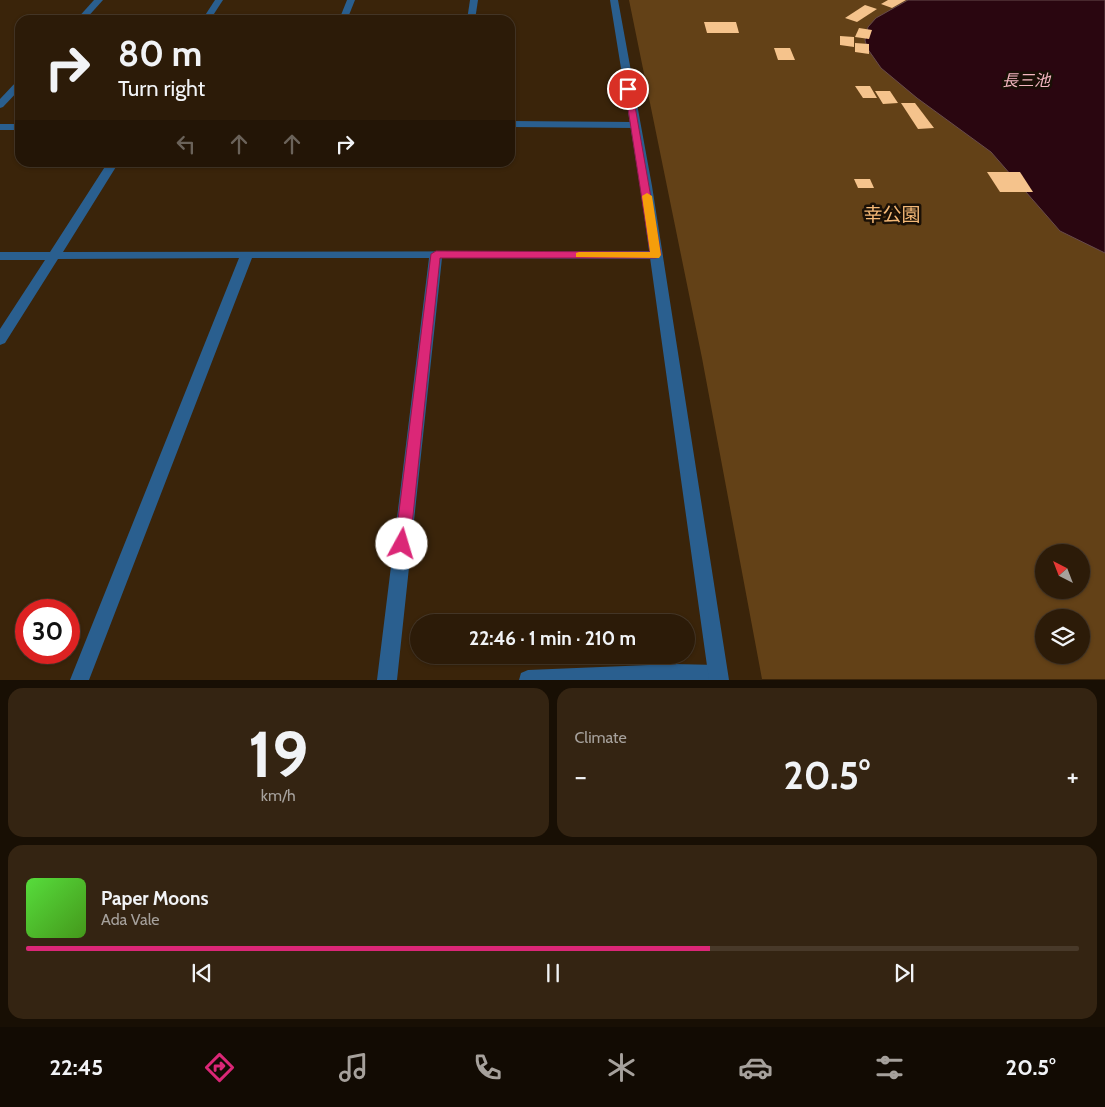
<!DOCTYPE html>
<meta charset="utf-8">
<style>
:root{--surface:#2c1b08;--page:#342412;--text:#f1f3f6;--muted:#a6a19c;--line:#483929;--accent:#db2777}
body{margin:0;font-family:Cabin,"Noto Sans JP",sans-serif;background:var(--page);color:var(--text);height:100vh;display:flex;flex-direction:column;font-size:19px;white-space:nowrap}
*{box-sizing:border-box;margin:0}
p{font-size:16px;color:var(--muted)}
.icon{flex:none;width:28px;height:28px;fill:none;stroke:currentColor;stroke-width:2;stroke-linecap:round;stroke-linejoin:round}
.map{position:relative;height:680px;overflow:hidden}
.details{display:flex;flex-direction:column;gap:8px;padding:8px;background:#180f04;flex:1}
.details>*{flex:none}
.hud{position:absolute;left:15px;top:15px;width:500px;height:152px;border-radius:15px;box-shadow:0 1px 4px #0004,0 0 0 1px var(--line);background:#2c1b08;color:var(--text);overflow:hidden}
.needle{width:32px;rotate:318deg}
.buttons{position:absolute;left:1035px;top:544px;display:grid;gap:10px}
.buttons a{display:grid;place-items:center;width:55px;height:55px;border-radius:50%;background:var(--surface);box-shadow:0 1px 4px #0004,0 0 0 1px var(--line);font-size:25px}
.speed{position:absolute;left:15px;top:599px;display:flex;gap:10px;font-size:25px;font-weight:700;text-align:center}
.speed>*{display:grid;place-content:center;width:65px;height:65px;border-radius:50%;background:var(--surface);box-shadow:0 1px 4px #0004,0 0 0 1px var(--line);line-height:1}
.speed .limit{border:8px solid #d22;background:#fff;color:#111}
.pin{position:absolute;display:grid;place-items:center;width:42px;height:42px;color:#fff;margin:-21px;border:2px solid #fff;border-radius:50%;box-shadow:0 1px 5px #0007}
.me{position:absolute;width:55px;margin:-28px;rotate:6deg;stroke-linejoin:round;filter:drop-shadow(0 0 4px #0008)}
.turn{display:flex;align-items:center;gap:18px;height:105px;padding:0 20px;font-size:22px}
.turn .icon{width:65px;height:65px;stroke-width:2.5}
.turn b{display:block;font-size:35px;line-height:42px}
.lanes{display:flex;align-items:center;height:48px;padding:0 20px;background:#0003;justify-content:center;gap:25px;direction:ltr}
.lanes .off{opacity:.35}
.big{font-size:38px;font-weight:700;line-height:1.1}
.details .tile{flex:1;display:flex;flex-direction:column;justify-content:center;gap:8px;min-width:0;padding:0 18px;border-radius:15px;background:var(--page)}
.details .dial{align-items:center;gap:0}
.dial b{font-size:65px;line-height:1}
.song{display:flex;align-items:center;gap:15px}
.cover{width:60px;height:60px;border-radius:8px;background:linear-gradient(135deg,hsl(110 70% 55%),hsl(100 70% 35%))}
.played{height:5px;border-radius:2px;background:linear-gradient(90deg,var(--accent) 65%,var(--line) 65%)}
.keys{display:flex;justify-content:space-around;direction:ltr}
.heat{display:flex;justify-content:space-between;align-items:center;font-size:28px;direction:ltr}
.details .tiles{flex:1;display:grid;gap:8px;grid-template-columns:1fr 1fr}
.tile:last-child{grid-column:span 2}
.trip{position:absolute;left:410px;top:614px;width:285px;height:50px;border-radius:25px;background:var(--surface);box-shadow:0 1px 4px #0004,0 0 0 1px var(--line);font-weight:700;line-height:50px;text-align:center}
.dock{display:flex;height:80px;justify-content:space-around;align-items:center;background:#120b03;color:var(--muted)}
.dock .icon{width:35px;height:35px}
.dock .on{color:var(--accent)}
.dock b{font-size:22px;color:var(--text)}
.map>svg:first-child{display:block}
.green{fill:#634117;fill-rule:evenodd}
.water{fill:#2a0610;stroke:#674a4c}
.building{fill:#f5c38c}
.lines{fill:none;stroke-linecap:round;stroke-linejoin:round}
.minor{fill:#2a5f8f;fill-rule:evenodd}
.tertiary{fill:#2a5f8f;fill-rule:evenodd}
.route{fill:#db2777;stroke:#8e194d}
.slow{fill:#f59e0b}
.labels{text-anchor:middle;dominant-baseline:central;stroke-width:5;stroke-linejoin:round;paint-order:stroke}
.far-water-label{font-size:16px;font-style:italic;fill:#f5b7c1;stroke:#1a1006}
.park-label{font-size:19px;fill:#f5b977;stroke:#1a1006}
</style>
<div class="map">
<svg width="1105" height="680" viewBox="0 0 1105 680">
<rect width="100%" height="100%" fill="#3a240a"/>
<path class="green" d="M629 0H1105V679H762L702 358ZM1044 552H1081V590H1044ZM1044 618H1081V655H1044Z"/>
<path class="water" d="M908 0H1105V253L1060 231 991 152 917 98 881 68 867 48 865 40 868 27 876 18Z"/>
<g class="building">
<path d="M888 0H906L892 8 881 4Z"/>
<path d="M865 5 877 9 857 22 845 18Z"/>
<path d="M704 22H736L739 33H707Z"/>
<path d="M859 28 872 30 869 39 855 37Z"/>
<path d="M840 36 854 37V47L840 45Z"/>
<path d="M855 43 869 44V54L855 52Z"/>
<path d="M774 48H790L795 60H778Z"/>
<path d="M855 86H870L877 98H863Z"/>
<path d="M875 91H890L898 103 883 104Z"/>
<path d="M901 103H915L934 128 918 129Z"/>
<path d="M987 172H1020L1033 192H1000Z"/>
<path d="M854 179H870L874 188H858Z"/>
</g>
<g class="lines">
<g class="minor">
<path d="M94 0H103L85 20H76Z"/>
<path d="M215 0H223L210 20H202Z"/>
<path d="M347 0H355L347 20H339Z"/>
<path d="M470 0H478L475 20H467Z"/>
<path d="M20 80V89L3 107 0 108V99L17 81Z"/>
<path d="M510 121 634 122 639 125 634 128 510 127Z"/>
<rect x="0" y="124" width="20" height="6"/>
<path d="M108 162H119L63 252 656 251 662 255 656 259 442 258 397 680H377L429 258H252L89 680H70L239 258 58 259 5 343 0 345V329L45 260H0V252H50Z"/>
<path d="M673 664 718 665 725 668 728 675 726 680H519L521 673 528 670Z"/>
</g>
<path class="tertiary" d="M610 0H618L652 186 729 680H709L640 186Z"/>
</g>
<path class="route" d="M628 87 632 89 661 255 656 258H440L410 544 408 549 402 551 397 549 395 544 431 254 436 251 650 252 625 89Z"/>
<path class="slow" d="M647 193 652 196 661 255 659 258 576 257V253L579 252H650L642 196Z"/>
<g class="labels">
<g class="far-water-label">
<text x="1026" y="80">長三池</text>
</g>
<g class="park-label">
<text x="892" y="214">幸公園</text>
</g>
</g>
</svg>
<div class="buttons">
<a><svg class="needle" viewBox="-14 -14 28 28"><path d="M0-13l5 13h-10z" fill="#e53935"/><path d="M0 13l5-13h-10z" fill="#a6a19c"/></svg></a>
<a><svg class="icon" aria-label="layers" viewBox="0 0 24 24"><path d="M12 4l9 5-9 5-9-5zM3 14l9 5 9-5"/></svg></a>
</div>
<div class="speed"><div class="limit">30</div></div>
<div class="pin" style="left:628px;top:89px;background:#d93025"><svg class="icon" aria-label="arrive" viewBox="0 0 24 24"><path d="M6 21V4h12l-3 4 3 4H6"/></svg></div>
<svg class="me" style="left:402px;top:544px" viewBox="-20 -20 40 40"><circle r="19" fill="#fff"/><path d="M0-13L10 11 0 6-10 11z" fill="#db2777"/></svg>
<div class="trip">22:46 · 1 min · 210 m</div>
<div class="hud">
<div class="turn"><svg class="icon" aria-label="right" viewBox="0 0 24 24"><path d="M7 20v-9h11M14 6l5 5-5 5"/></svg><div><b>80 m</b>Turn right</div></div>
<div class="lanes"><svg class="icon off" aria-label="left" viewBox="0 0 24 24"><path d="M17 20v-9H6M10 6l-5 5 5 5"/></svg><svg class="icon off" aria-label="ahead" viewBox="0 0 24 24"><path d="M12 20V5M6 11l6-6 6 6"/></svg><svg class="icon off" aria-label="ahead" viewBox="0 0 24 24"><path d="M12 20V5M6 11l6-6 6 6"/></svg><svg class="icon" aria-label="right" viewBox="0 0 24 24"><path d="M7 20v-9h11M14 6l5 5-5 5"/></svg></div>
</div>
</div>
<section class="details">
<div class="tiles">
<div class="tile dial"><b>19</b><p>km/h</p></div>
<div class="tile"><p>Climate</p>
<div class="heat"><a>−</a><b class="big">20.5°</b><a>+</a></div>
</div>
<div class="tile">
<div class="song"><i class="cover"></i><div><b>Paper Moons</b><p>Ada Vale</p></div></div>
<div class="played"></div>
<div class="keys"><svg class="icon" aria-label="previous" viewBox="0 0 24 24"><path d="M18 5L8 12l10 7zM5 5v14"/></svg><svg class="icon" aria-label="pause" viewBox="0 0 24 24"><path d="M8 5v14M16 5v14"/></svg><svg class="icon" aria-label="next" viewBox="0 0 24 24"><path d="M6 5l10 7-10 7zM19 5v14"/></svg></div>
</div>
</div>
</section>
<nav class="dock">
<b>22:45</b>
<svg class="icon on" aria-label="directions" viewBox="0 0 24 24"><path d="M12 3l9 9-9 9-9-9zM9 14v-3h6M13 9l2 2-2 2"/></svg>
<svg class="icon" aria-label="music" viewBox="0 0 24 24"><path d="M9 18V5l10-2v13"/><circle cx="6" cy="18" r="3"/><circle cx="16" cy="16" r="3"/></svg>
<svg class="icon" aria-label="phone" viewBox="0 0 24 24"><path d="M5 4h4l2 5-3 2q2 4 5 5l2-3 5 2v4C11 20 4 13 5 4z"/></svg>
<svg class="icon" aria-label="climate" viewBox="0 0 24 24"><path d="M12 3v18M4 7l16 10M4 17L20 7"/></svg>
<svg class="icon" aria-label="car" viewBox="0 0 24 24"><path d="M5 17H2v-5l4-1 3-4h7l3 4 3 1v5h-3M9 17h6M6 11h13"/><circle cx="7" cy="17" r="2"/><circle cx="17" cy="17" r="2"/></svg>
<svg class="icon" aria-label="filters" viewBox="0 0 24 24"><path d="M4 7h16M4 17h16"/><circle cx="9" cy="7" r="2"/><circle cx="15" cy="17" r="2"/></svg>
<b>20.5°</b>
</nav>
